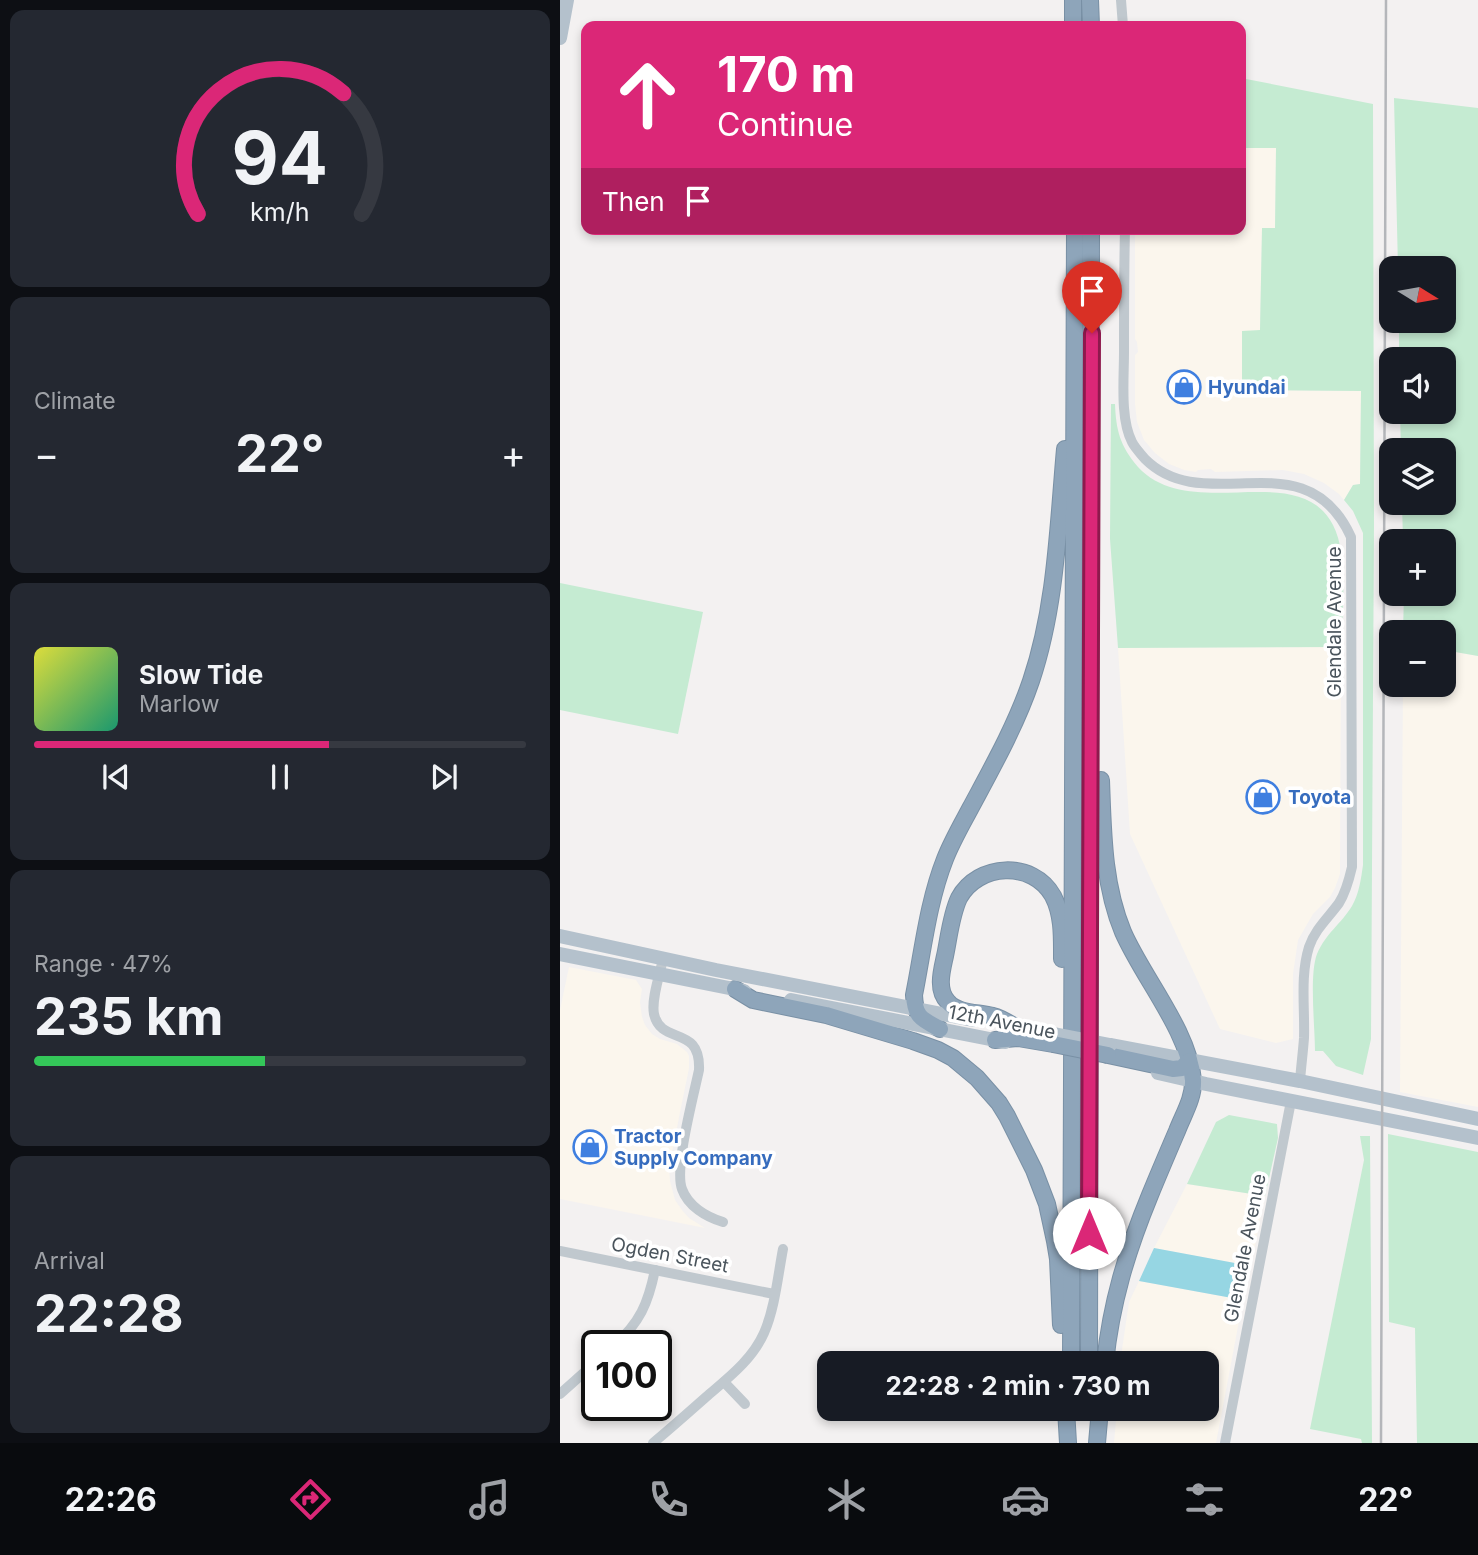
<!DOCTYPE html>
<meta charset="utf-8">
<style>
:root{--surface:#171b24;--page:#242831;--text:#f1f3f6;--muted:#9ea1a6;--line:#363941;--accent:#db2777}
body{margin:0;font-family:Inter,sans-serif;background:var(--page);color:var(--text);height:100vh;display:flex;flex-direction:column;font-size:26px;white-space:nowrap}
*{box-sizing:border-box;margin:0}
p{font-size:23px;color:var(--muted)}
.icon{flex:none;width:38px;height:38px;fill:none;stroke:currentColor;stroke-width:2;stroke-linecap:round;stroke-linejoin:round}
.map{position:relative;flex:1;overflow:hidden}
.sheet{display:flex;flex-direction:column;gap:10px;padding:10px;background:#0d0f14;width:560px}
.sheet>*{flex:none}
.banner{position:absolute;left:21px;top:21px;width:665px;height:214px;border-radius:14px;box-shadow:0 4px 10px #0003;background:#db2777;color:#fff;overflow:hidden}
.needle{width:46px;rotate:101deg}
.buttons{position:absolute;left:819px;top:256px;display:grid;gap:14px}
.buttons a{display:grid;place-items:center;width:77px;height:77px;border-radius:14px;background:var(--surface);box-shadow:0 4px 10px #0003;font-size:35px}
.speed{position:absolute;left:21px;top:1330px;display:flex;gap:14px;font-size:35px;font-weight:700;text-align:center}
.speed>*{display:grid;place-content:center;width:91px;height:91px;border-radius:50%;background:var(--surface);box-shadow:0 4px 10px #0003;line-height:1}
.speed .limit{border:4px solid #111;border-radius:10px;background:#fff;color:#111}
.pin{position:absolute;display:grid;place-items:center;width:60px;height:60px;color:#fff;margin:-72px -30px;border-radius:50% 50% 50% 0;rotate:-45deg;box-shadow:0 0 7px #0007}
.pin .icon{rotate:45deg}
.me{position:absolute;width:77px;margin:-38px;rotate:0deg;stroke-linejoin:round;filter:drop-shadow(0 0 5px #0008)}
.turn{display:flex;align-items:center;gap:24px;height:147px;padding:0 21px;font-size:32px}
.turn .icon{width:91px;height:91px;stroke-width:2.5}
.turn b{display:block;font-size:49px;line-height:60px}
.then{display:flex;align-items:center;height:66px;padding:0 21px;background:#0003;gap:14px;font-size:26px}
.big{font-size:52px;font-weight:700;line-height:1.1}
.sheet .card{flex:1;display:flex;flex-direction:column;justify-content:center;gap:10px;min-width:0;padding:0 24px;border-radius:14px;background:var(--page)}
.sheet .dial{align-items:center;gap:0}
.dial svg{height:182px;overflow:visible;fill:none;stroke:var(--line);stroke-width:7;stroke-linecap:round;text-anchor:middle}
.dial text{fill:var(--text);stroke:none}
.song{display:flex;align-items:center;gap:21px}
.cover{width:84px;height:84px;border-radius:10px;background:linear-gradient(135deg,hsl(60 70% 55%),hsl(160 70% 35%))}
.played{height:7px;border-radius:4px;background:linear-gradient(90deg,var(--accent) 60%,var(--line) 60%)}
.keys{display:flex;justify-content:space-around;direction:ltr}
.heat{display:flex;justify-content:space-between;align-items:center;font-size:38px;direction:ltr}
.charge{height:10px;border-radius:5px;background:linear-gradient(90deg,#34c759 47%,var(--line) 0)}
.trip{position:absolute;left:257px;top:1351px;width:402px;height:70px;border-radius:14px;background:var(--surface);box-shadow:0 4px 10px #0003;font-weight:700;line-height:70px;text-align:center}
.menu{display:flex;height:112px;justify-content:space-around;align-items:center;background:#090b0e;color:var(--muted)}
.menu .icon{width:49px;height:49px}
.menu .active{color:var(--accent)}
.menu b{font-size:32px;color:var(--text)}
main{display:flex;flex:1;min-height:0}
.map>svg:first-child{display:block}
.commercial{fill:#fbf6ed}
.green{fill:#c5ebd2}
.water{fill:#96d6e3}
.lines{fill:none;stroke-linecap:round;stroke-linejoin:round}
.highway-casing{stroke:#7990a5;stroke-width:18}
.minor{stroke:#c0c8ce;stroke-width:10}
.major{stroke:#b4c1cc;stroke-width:14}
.highway{stroke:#8ea5ba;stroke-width:16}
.rail{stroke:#b4b6ba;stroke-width:2.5}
.highway-bridge-casing{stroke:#7990a5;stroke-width:18;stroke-linecap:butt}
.major-bridge{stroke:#b4c1cc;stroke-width:14}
.highway-bridge{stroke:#8ea5ba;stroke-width:16}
.route-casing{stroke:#8e194d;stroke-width:18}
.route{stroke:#db2777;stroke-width:12}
.labels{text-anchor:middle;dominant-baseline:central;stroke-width:7;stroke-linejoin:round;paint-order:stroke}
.shop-label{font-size:19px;font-weight:bold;fill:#366cbe;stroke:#fff;text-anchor:start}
.street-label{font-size:19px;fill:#4a545c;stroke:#fff}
</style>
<main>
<section class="sheet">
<div class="card dial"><svg viewBox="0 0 100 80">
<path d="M14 69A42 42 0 1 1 86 69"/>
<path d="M14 69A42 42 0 0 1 78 16" stroke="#db2777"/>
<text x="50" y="56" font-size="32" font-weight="700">94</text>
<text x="50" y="72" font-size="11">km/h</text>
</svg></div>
<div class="card"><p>Climate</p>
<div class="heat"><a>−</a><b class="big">22°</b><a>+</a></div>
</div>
<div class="card">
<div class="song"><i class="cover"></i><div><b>Slow Tide</b><p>Marlow</p></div></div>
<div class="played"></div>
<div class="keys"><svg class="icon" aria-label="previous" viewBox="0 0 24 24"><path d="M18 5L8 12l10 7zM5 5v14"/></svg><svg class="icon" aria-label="pause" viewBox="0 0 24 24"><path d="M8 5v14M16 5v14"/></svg><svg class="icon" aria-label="next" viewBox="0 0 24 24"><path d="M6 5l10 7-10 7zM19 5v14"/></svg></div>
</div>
<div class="card"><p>Range · 47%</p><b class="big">235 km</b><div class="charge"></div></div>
<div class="card"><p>Arrival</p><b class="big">22:28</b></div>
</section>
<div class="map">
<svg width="918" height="1443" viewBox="0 0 918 1443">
<rect width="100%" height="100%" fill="#f3f1f1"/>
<g class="commercial">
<path d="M681 148H716L715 229 702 228 700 331H682V390L801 391 800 484 793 485 784 500 779 494 764 483 744 474 723 470 655 472 651 469 638 470 636 472 624 470 609 464 595 453 584 440 577 422 575 404V355L578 352 577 342 575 339V229H681Z"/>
<path d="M781 647 780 874 775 888 770 897 753 914 738 940 733 974V1039L716 1043 660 1029 570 834 558 648Z"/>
<path d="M884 650 918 656V1107L840 1092 843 684H884Z"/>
<path d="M9 967 76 980 82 989 80 1002 82 1017 85 1025 92 1034 100 1039 117 1044 127 1052 129 1056V1068L109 1167 110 1181 115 1200 122 1210 129 1218 145 1228 0 1199V1010Z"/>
<path d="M627 1184 705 1196 691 1266 594 1248Z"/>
<path d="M579 1281 683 1300 656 1443H554L557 1409H648V1363H560L569 1302Z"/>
</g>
<g class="green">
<path d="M681 78 813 104 814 525 811 1039 803 1075 776 1066 763 1051H755C755 1027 749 975 757 954 766 933 781 924 792 906 799 894 801 879 803 865V533L793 511 784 500 793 485 800 484 801 391 682 390V331L700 330 702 228H715L716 148H681Z"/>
<path d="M834 98 918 108V656L884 650V632H843L844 593H884V541H843L842 502H884V450H841L840 411H884V359H839V320H884V268H838Z"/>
<path d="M551 404H555C556 430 560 446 578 467 631 524 738 458 773 525 789 555 782 614 781 647L558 648 550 539Z"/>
<path d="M0 583 143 612 118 734 0 710Z"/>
<path d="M669 1115 717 1124 718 1138 705 1196 627 1184 656 1122Z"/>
<path d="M828 1134 918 1152V1443H857L855 1328 829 1322Z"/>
<path d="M800 1136H810L812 1443H802L801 1439 750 1429 804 1160Z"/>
</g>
<path class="water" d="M594 1248 691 1266 683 1300 579 1281Z"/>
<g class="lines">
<defs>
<g id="highway">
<path d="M513 0V26"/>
<path d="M530 0 531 26"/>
<path d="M541 780C543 832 543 884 563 932 583 978 629 1031 633 1080 634 1098 623 1115 617 1131 608 1152 599 1173 590 1195 567 1251 551 1303 545 1363"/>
<path d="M175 989 193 1000 266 1015 353 1041 378 1050 393 1058 417 1078 439 1103 447 1116 474 1170 487 1204 495 1241 498 1259 501 1325"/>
<path d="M457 1028C450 1024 442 1018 433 1016 419 1012 398 1014 388 1002 376 990 382 970 385 956 389 937 391 915 399 898 418 863 473 860 493 896 503 915 502 938 502 959"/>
<path d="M380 1029C361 1019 355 1017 354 995 363 950 368 902 385 859 392 841 402 824 411 807 433 766 456 725 471 681 496 607 498 527 505 449"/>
<path d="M435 1040 458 1038 493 1044"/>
<path d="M548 1055 613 1069 622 1068 629 1061"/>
<path d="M511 1363 515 229"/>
<path d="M529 1363 531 229"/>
<path d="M506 1409 508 1443"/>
<path d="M537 1443 540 1409"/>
</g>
</defs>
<use href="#highway" class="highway-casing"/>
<g class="minor">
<path d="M561 0 563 26"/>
<path d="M565 229C564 270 564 311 564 352 564 379 560 419 572 442 575 448 581 454 585 459 646 520 745 436 791 537L792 867C789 880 786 892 779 903 769 917 755 929 749 947 740 976 745 1008 744 1038 743 1052 741 1067 740 1081"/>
<path d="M103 959C100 974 91 999 94 1014 101 1046 141 1024 139 1070 134 1094 114 1168 122 1189 128 1206 146 1217 163 1222"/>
<path d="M0 1251 214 1294"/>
<path d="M54 1346C80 1322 88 1304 95 1270"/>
<path d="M164 1382 185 1404"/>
<path d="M0 1394 37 1361"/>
<path d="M93 1443C111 1428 129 1412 146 1397 168 1378 192 1360 204 1333 215 1308 218 1275 223 1249"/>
<path d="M665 1443 731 1101"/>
</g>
<g class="major">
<path d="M0 38 7 0"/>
<path d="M0 936 156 970 413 1020"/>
<path d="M0 954 184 991"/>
<path d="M231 1000 445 1042"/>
<path d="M447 1026 494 1034"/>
<path d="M550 1045 740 1081 918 1119"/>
<path d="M598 1073 646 1084 918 1138"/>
</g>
<use href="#highway" class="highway"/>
<path class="rail" d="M821 1443 826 0"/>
<defs>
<path id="highway-bridge" d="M493 1044 548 1055"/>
</defs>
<use href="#highway-bridge" class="highway-bridge-casing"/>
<path class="major-bridge" d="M494 1034 550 1045"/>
<use href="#highway-bridge" class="highway-bridge"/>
</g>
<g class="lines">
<defs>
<path id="route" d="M529 1233 532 333"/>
</defs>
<use href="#route" class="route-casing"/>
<use href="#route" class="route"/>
</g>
<defs>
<symbol id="shop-ring" viewBox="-11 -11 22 22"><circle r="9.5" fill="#fff" stroke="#3f7fe0" stroke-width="1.5"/><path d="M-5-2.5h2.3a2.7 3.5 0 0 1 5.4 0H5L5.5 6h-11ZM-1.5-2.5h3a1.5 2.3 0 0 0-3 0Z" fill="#3f7fe0"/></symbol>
</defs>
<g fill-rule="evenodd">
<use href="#shop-ring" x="605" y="368" width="38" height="38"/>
<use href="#shop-ring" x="684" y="778" width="38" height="38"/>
<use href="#shop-ring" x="11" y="1128" width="38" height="38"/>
</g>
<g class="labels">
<g class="shop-label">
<text x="648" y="387">Hyundai</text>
<text x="728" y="797">Toyota</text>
<text x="54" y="1136">Tractor<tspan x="54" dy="22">Supply Company</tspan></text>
</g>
<g class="street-label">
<text transform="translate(774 622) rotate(-90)">Glendale Avenue</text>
<text transform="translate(442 1022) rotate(11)">12th Avenue</text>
<text transform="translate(685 1248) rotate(-79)">Glendale Avenue</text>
<text transform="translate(110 1255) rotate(11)">Ogden Street</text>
</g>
</g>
</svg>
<div class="buttons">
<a><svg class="needle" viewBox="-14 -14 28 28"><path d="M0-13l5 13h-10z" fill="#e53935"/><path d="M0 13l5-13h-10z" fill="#9ea1a6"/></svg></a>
<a><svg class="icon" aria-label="sound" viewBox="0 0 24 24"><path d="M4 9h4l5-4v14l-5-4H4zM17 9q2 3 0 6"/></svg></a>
<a><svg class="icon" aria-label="layers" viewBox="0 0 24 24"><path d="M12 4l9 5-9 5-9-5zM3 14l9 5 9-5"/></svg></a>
<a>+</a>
<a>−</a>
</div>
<div class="speed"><div class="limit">100</div></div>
<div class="pin" style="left:532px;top:333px;background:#d93025"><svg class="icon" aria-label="arrive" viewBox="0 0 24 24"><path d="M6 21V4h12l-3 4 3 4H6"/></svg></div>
<svg class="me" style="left:529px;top:1233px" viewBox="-20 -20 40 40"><circle r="19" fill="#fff"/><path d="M0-13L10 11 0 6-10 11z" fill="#db2777"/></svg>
<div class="trip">22:28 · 2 min · 730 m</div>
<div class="banner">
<div class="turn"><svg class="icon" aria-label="ahead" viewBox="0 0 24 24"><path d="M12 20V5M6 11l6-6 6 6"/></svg><div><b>170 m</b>Continue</div></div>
<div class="then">Then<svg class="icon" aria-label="arrive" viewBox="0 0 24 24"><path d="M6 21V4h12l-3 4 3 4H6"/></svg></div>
</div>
</div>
</main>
<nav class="menu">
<b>22:26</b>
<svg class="icon active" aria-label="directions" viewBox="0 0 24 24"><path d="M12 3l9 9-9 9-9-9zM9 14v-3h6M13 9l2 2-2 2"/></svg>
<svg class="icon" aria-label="music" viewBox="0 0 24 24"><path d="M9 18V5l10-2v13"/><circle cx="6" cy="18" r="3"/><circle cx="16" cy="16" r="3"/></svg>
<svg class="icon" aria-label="phone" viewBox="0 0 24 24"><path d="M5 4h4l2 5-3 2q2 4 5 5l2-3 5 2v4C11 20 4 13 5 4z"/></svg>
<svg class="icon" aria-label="climate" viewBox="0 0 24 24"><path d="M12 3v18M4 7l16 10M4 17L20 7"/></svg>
<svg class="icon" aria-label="car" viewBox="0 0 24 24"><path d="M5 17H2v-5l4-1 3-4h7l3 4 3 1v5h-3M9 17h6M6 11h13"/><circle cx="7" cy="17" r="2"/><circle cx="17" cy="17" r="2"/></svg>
<svg class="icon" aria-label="filters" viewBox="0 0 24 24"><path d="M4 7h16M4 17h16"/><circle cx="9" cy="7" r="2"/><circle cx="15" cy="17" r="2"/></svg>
<b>22°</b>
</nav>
